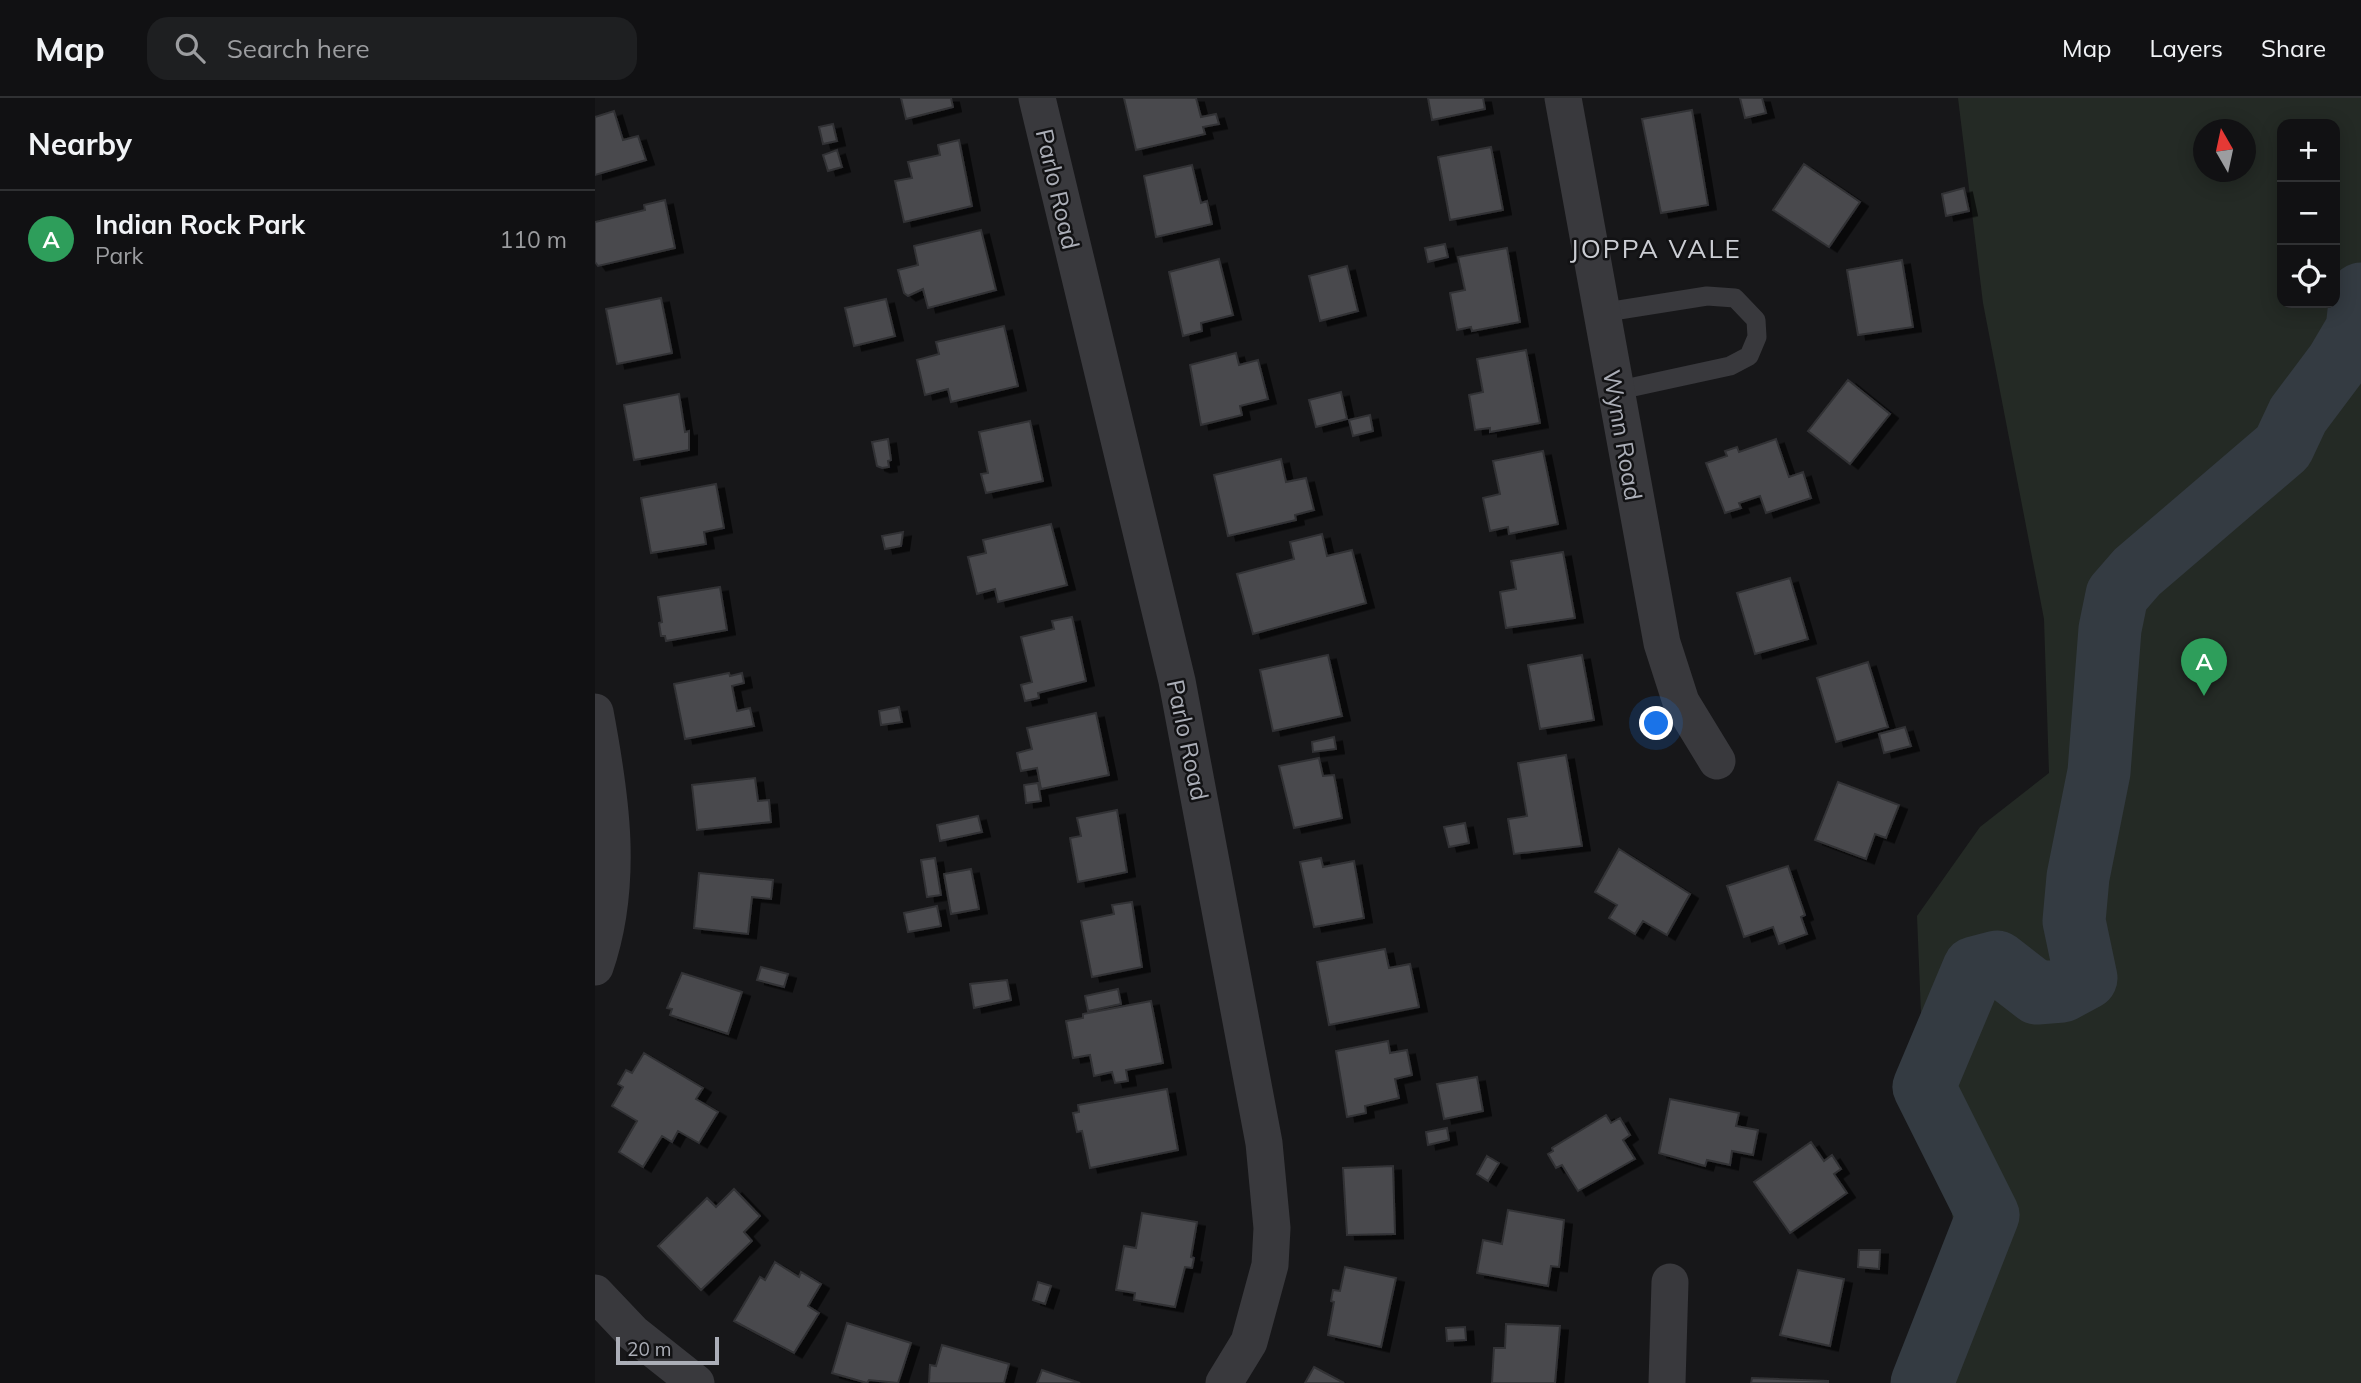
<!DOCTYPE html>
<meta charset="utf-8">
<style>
body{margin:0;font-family:Mulish,sans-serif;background:#1e1f21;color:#f1f3f6}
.controls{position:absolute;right:21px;top:21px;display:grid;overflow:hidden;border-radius:14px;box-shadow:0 4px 18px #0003}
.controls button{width:63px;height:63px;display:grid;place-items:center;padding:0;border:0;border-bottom:2px solid #303133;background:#111113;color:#f1f3f6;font:35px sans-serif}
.compass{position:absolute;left:1598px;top:21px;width:63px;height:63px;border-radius:50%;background:#111113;box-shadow:0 4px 18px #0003;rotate:351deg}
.scale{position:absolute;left:21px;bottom:18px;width:103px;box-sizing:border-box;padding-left:7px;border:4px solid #abaeb7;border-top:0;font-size:19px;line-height:24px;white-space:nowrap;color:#abaeb7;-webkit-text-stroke:5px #121214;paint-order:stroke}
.you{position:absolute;left:1062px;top:626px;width:24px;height:24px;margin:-18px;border:5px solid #fff;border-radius:50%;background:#1a73e8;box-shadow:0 0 0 10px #1a73e833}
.badge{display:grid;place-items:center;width:46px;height:46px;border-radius:50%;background:#dcae4c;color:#fff;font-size:23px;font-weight:700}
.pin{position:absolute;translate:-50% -58px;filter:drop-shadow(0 2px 4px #0008)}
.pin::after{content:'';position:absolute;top:37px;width:24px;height:21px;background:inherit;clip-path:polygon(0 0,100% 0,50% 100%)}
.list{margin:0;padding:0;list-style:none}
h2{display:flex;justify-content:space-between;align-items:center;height:91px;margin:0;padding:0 28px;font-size:30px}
h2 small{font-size:23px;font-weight:400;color:#9c9da0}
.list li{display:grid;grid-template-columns:46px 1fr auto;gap:21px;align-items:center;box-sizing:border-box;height:98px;padding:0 28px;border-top:2px solid #303133}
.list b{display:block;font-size:26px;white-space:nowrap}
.list p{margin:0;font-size:23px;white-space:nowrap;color:#9c9da0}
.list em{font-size:23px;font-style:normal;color:#9c9da0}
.icon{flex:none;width:38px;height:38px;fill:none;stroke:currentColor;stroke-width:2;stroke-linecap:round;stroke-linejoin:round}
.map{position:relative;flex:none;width:1766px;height:1285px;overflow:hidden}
header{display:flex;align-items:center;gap:42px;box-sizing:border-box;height:98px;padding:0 35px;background:#111113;border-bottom:2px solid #303133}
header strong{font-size:33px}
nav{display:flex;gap:38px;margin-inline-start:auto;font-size:24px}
.search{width:490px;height:63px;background:#1e1f21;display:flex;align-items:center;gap:18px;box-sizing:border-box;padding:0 24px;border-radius:21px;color:#9c9da0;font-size:26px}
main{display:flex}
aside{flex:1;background:#111113}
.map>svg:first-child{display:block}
</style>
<header>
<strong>Map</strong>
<div class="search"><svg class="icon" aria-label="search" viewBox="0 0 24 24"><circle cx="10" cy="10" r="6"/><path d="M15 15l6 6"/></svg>Search here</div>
<nav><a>Map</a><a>Layers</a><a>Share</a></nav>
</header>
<main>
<aside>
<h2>Nearby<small></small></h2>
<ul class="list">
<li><span class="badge" style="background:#2e9e5b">A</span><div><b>Indian Rock Park</b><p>Park</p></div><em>110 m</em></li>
</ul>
</aside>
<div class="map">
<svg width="1766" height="1285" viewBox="0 0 1766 1285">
<defs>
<filter id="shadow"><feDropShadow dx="8" dy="4.5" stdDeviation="0" flood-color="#0009"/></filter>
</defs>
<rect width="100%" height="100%" fill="#171719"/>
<path fill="#242a25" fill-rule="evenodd" d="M1363,0h403v1285h-428l26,-128 -37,-217 -5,-122 63,-89 69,-54 -5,-154 -61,-316zM1687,26h53v179h-53zM1608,32h42v42h-42z"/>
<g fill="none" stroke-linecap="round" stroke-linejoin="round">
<path stroke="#343b42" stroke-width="63" d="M1327,1285l66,-168 -64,-128 50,-119 23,-6 40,31 25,-2 24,-13 -12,-57 4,-44 21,-105 11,-143 7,-34 20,-23 146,-125 15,-32 39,-52 20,-34 4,-35"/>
</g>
<path fill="#494a4e" stroke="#313134" stroke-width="2" filter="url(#shadow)" d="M306,0h50l2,9 -47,12z
M529,0h72l5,19 15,-3 3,10 -16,3 2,7 -69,16z
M833,0h55l2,11 -53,11z
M1145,0h22l4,15 -21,5z
M1097,12l16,95 -47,8 -19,-94z
M19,13l9,29 15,-4 8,24 -51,15v-58z
M238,26l4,17 -14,3 -4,-17z
M364,42l13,66 -68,16 -9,-41 17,-3 -4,-16 32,-7 -2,-10z
M896,49l12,63 -53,10 -12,-63z
M242,52l5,17 -14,4 -5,-16z
M1209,66l56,38 -31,45 -56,-37z
M597,67l9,38 6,-2 5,23 -56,13 -12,-61z
M1369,90l5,23 -23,5 -4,-22z
M70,102l10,48 -77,18 -3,-4v-40l50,-12 -1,-5z
M386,132l15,60 -68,18 -5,-19 -15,7 -4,-3 -6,-23 20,-5 -4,-19z
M850,146l3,13 -20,5 -3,-14z
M912,150l13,74 -48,9 -1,-4 -14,3 -7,-37 15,-3 -7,-33z
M624,161l14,56 -32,8 1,8 -19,5 -14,-64z
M1307,162l11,67 -55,8 -11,-65z
M752,168l11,45 -38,10 -11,-45z
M66,200l11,55 -55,11 -11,-55z
M291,201l9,37 -41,10 -9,-38z
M409,228l14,60 -67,16 -3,-13 -23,6 -8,-35 22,-6 -3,-12z
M931,252l14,73 -50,9v-4l-15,2 -6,-35 14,-3 -6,-33z
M641,255l3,12 19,-5 10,39 -28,7 2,9 -41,10 -11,-60z
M1253,282l42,34 -40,50 -42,-33z
M746,294l6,27 -31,8 -7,-27z
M84,296l6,38 4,-1v19l-55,10 -10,-55z
M775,317l3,16 -20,5 -4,-16z
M435,323l13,60 -57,12 -5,-19 7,-1 -9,-41z
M293,341l3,21 -3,1 1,6 -7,1 -5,-2 -5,-24z
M1181,341l13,38 14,-5 8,26 -45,15 -6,-17 -21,7 2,5 -16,5 -19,-50 21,-7 -2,-5 12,-4 2,5z
M948,353l15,73 -49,10 -1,-7 -18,4 -7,-33 17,-4 -7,-33z
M686,361l5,23 20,-4 8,32 -19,5 1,5 -68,16 -14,-61z
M121,386l8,44 -20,4 2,12 -55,9 -10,-55z
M456,426l16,61 -69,17 -3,-13 -18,5 -9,-37 18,-4 -3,-13z
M308,434l-2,14 -16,3 -3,-13z
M727,436l5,22 25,-6 14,53 -113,31 -16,-60 57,-15 -4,-17z
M968,454l12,66 -69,10 -6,-36 16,-3 -5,-28z
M1195,480l18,61 -53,15 -18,-61z
M125,489l7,43 -61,11 -1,-5h-4l-2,-13 3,-1 -4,-25z
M477,519l14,64 -48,12 1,5 -14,3 -4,-16 11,-3 -11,-45 33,-8 -2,-8z
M733,557l14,61 -69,15 -13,-61z
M987,557l12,65 -54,9 -12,-64z
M1273,564l20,65 -52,15 -19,-64z
M134,575l1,3 12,-3 2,10 -12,3 5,25 13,-3 4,18 -69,13 -11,-55z
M304,609l3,15 -21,3 -2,-14z
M501,615l13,62 -68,14 -4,-21 -16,3 -4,-18 15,-4 -5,-21z
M1310,629l6,19 -27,7 -5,-19z
M739,639l2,12 -23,3 -1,-10z
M971,657l16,91 -68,8 -6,-35 19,-3 -9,-53z
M724,660l4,18 11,-1 8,43 -48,10 -15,-62z
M160,680l3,23 11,-1 2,22 -74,8 -5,-45z
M1243,684l61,23 -13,33 -11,-4 -9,25 -51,-19z
M443,685l3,18 -15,2 -2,-18z
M522,712l10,62 -49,10 -8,-44 11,-2 -4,-18z
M383,718l4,16 -42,9 -3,-16z
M870,725l4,20 -20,4 -5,-20z
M1024,751l71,45 -23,41 -24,-14 -8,13 -26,-16 8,-13 -22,-13z
M340,760l6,37 -14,2 -6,-37z
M726,760l2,9 31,-6 10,57 -50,9 -14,-65z
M1193,768l17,49 -4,2 6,17 -28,10 -6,-17 -29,10 -17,-51z
M376,771l8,40 -28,5 -7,-40z
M104,775l74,7 -2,19 -19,-2 -4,37 -54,-6z
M537,804l10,65 -50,10 -11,-56 33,-7 -2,-9z
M342,808l4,20 -33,6 -4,-19z
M790,851l4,19 21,-4 9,43 -90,18 -12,-63z
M166,869l27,7 -4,13 -27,-7z
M87,875l60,19 -14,42 -58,-19 2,-6 -5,-1z
M412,882l4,20 -37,8 -4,-24z
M523,891l3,15 -33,7 -3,-15z
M556,903l12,62 -37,7 2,11 -13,2 -3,-11 -18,4 -4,-21 -17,3 -7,-37 17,-3v-4z
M793,943l2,12 17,-3 5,25 -17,4 4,19 -34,8 1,7 -19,4 -11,-66z
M49,955l59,35 -7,11 22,13 -19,31 -21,-12 -6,11 -10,-6 -19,31 -24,-15 18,-31 -25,-15 11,-19 -5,-3 8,-14 6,3z
M882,979l6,34 -39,8 -7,-35z
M572,991l11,61 -88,18 -8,-37 -5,1 -4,-19 6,-1 -1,-7z
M1075,1001l69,14 -3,13 22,4 -5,25 -21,-4 -2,14 -23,-5 -2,6 -46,-13z
M1011,1017l5,8 9,-5 10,17 -7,5 12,19 -57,32 -16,-26 -6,3 -8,-14 5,-3 -1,-3z
M852,1030l2,12 -21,5 -2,-13z
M1216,1044l13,19 8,-6 9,14 -7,5 13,19 -57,40 -36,-51z
M892,1058l12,7 -11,18 -11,-7z
M798,1068l2,68 -48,1 -4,-67z
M139,1091l26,27 -16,16 8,9 -51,49 -43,-44 49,-48 9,9z
M913,1112l56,10 -5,47 -8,-1 -3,20 -71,-13 6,-33 19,4z
M547,1115l55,9 -6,35 3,1 -2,10 -7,-1 -10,40 -41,-7 1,-7 -19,-3 8,-44 12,2z
M1264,1152h21l-1,19 -21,-2z
M180,1164l24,15 2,-5 20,12 -13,22 11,7 -25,40 -60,-32 26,-44 5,3z
M750,1169l51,11 -15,69 -53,-12 6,-33 -3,-1 2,-11 7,1z
M1203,1172l46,9 -14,67 -50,-11z
M443,1184l13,4 -6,18 -12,-4z
M252,1225l64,20 -13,40 -29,-3 -2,3 -35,-10z
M911,1226l54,2 -5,57h-63l2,-35h11z
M870,1229l1,13 -19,1 -1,-13z
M347,1247l67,19 -5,19h-75l1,-18 6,1z
M719,1269l30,16h-39z
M447,1272l38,13h-43z
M1157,1280l76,3v2h-77z"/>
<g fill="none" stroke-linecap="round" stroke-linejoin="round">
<path stroke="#39393d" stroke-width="19" d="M1005,215l107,-17 28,2 21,22 1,17 -8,19 -19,10 -115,25"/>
<path stroke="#39393d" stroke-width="37" d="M442,0l140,583 87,462 8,85 -2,37 -21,77 -25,41
M968,0l99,545 19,59 36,59
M0,614c16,85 29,171 0,255
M0,1195l38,40 63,50
M1072,1285l3,-101"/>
</g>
<g text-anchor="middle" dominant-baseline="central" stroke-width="5" stroke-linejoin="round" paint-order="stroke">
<g font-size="24" fill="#abaeb7" stroke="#121214">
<text transform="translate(463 91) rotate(77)">Parlo Road</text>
<text transform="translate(1028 337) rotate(80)">Wynn Road</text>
<text transform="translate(593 642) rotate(78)">Parlo Road</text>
</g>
<g font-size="26" letter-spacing="2" fill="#cbcdd3" stroke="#121214">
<text x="1061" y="150">JOPPA VALE</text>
</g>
</g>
</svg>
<div class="controls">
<button>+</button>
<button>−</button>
<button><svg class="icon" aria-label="locate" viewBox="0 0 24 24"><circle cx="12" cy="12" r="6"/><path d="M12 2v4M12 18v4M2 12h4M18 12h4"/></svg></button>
</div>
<svg class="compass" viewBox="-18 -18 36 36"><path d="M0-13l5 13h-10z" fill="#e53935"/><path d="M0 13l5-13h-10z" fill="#9c9da0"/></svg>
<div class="scale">20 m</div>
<div class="you"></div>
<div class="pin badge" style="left:1609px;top:598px;background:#2e9e5b">A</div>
</div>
</main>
